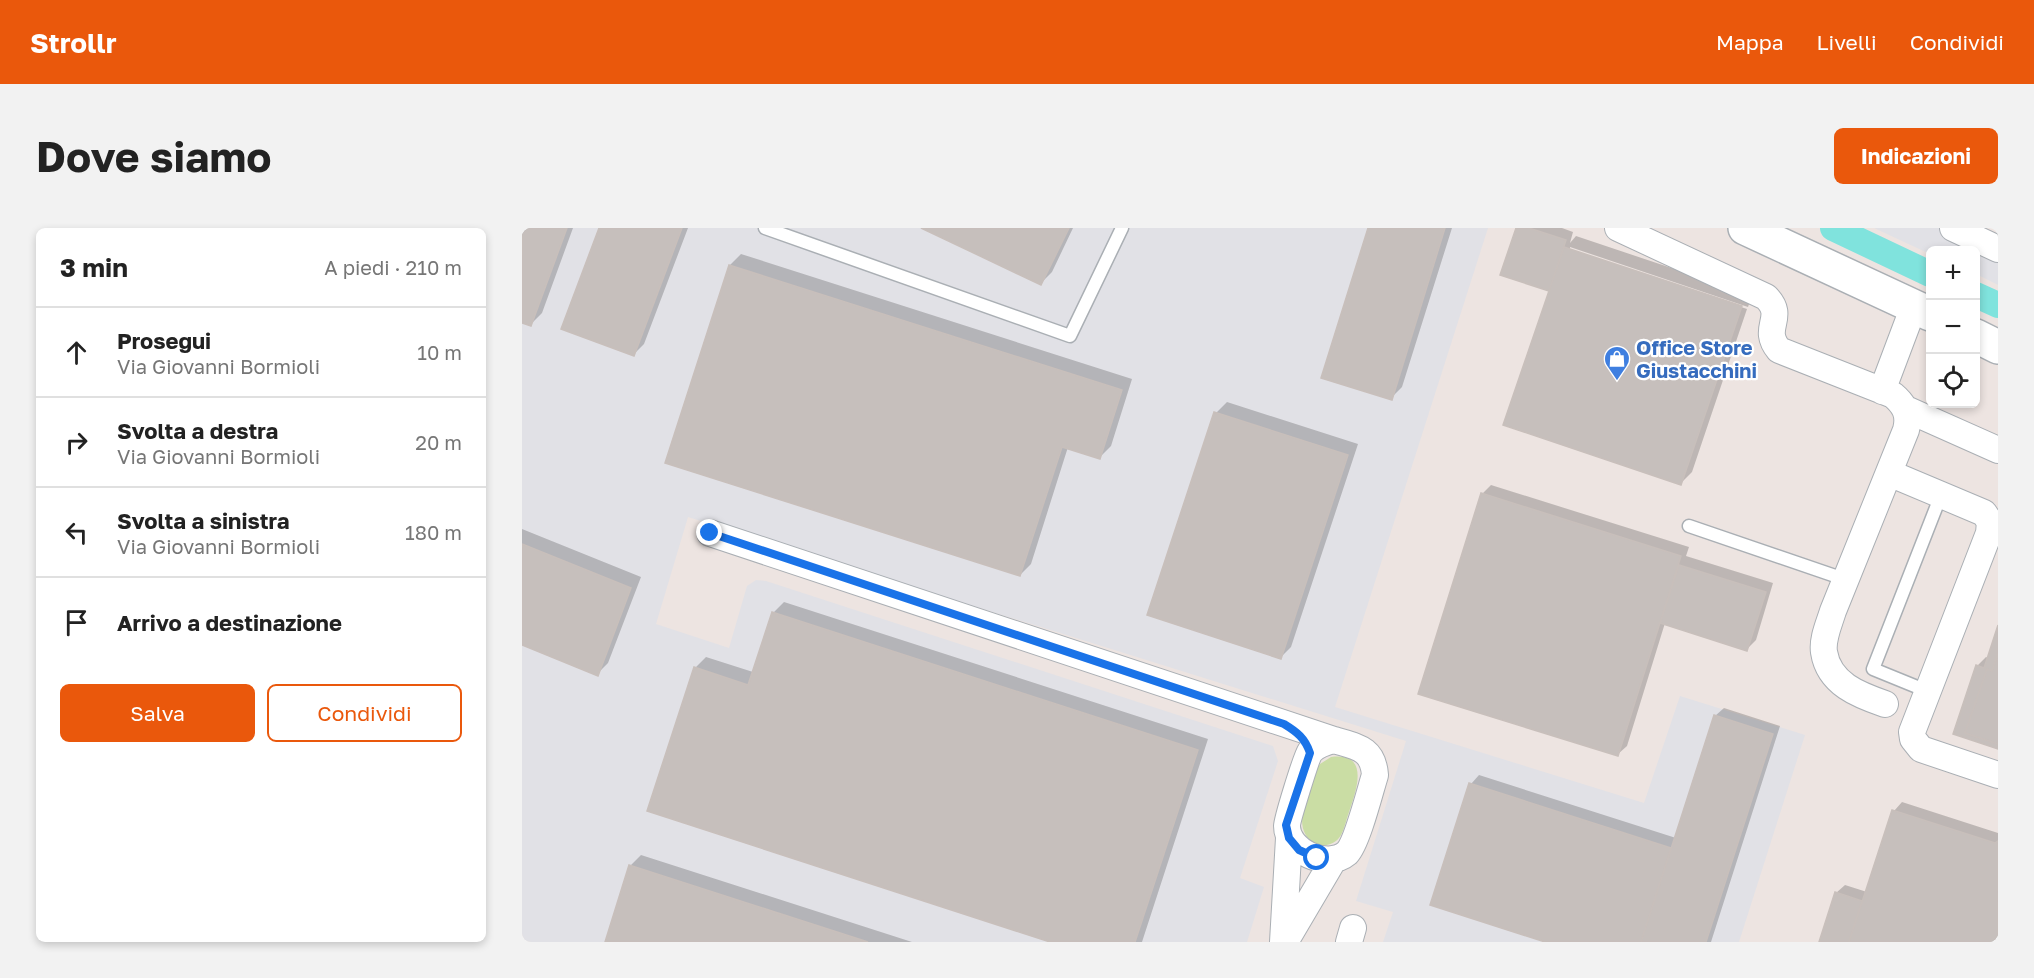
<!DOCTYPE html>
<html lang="it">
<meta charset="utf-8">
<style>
body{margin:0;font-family:"Golos Text",sans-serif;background:#f2f2f2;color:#222}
.controls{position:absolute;right:18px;top:18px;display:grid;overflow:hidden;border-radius:9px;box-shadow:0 3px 9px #0003}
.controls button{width:54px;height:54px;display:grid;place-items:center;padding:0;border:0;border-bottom:2px solid #e0e0e0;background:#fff;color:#222;font:30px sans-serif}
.stop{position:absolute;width:18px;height:18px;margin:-14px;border:4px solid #1a73e8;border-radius:50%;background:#fff}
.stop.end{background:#1a73e8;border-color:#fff;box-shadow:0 2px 6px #0008}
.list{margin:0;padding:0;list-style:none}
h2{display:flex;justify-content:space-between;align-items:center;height:78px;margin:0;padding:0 24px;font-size:26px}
h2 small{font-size:20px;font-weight:400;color:#767676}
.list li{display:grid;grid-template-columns:39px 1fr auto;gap:18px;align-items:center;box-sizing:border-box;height:90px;padding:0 24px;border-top:2px solid #e0e0e0}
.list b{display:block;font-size:22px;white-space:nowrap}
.list p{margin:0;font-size:20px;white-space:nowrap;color:#767676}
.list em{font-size:20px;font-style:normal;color:#767676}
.actions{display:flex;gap:12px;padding:18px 24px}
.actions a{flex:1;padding:14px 0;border:2px solid #ea580c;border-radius:9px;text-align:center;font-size:21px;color:#ea580c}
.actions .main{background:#ea580c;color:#fff}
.icon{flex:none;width:33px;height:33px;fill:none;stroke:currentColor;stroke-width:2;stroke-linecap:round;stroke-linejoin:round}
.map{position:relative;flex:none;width:1476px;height:714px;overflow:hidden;border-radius:9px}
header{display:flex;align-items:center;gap:36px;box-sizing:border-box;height:84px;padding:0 30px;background:#ea580c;color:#fff}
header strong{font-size:28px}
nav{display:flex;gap:33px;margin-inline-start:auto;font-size:21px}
.intro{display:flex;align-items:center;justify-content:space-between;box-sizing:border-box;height:144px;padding:0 36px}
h1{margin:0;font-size:42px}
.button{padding:15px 27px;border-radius:9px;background:#ea580c;color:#fff;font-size:21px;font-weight:700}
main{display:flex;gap:36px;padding:0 36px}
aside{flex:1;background:#fff;border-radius:9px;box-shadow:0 3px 9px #0003}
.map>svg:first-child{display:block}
</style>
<header>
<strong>Strollr</strong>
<nav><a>Mappa</a><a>Livelli</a><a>Condividi</a></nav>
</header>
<div class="intro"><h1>Dove siamo</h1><a class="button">Indicazioni</a></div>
<main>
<aside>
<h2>3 min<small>A piedi · 210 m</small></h2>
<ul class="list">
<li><svg class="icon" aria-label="ahead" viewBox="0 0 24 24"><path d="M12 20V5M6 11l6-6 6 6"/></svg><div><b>Prosegui</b><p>Via Giovanni Bormioli</p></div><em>10 m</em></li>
<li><svg class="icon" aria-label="right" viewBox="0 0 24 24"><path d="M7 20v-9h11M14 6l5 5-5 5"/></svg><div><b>Svolta a destra</b><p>Via Giovanni Bormioli</p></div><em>20 m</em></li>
<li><svg class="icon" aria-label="left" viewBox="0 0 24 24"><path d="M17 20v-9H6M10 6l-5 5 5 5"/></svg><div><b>Svolta a sinistra</b><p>Via Giovanni Bormioli</p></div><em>180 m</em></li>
<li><svg class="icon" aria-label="arrive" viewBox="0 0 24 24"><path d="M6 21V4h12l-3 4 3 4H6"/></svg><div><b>Arrivo a destinazione</b></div></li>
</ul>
<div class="actions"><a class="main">Salva</a><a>Condividi</a></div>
</aside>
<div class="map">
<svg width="1476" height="714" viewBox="0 0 1476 714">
<rect width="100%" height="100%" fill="#ede4e1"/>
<path fill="#e1e1e6" d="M0,0h966l-153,479 309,96 36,-107 125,39 -66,207h-356l10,-30 -37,-11 50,-160 -718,-224 -32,107 73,24 18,-62 9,-6 10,1 507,165 5,15 -38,117 24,9 -17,55h-725z
M1352,0h105l19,9v48l-22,-11v-24h-46v4z"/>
<path fill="#cadda4" d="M809,529c40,-5 25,34 18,55 -3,8 -5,20 -10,26 -6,7 -14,8 -22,7 -29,-15 -8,-50 -1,-74l4,-7z"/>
<path fill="#0003" d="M0,0h51l-31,85 -11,11 -9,-3z
M79,0h87l-44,116 -11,11z
M403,0h148l-21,44 -11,11z
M847,0h83l-50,159 -11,11z
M995,0h45l11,4 -3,11 6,-7 176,59 -4,12 -178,-60v3l177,59 -55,163 -11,11 -129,-197z
M219,26l391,125 -21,67 -11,11 -32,-10 -37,117 -11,11 -353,-113 63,-197z
M705,174l131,42 -67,203 -11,11 -64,-245z
M969,257l198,62 -3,9 87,27 -17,57 -9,9 -82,-26 -38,123 -9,8 -136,-260z
M0,301l119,48 -33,86 -11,11 -75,-31z
M262,374l424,137 -66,203h-87l-360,-274 11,-11 47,15 20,-59z
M1476,401v119l-21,-82 9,-9 2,1z
M1202,480l56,18 -69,216h-162l-78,-158 8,-9 197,63 39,-122z
M1380,574l96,31v109h-178l16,-49 9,-8 22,7 27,-81z
M119,627l271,87h-306l24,-76z"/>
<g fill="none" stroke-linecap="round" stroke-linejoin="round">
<path stroke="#80e3dd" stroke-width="26" d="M1311,0l97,46
M1454,67l22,10"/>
</g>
<path fill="#c6bfbc" stroke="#c8bfbb" stroke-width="1.5" d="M0,0h45l-36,98 -9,-3z
M77,0h83l-48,128 -73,-27z
M399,0h148l-28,57z
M846,0h77l-53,172 -71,-22z
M994,0h13l37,12 -17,51 -49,-16z
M1042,19l178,59 -61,179 -178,-60z
M207,37l393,125 -22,69 -38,-12 -42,129 -355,-113z
M692,184l134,43 -67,204 -134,-44z
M959,265l200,63 -63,200 -200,-62z
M0,316l109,44 -33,88 -76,-31z
M1157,337l87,27 -19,59 -87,-28z
M250,384l426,138 -63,192h-85l-403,-131 47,-144 54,18z
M1476,397v28l-6,18 -5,-2 -22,64 33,11v5l-45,-15 23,-69 8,3z
M1476,425v91l-33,-11 22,-64 5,2z
M1192,487l59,19 -67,208h-65z
M947,555l202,65 -30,94h-96l-115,-37z
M1370,582l103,33 3,-2v101h-149z
M107,637l239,77h-263z
M1313,664l27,9 -13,41h-30z"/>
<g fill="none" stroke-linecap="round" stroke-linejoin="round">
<defs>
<path id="service" d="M243,0l305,108 52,-108
M1167,298l158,54
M1405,463l-54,-22 68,-174"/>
<path id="minor" d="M1096,0l148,69c21,21 -6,30 13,53l114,45c12,10 17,20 13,35l-73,181c-4,13 -11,28 -9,41 5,32 35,43 61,52
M1431,0l45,21
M1360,163l32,-85
M1384,181l92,41
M1367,245l95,40 6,9 -1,11 -77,199 1,7 8,10 77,26
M188,305l624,207
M812,512c23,7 39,8 41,35 -5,16 -18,68 -28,78 -20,17 -60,-2 -60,-27 0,-6 19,-68 23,-74 6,-7 16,-10 24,-12z
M761,714l6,-104
M763,714l49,-83
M827,714l4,-14"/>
<path id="secondary" d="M1223,0l185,86
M1454,108l22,11"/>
</defs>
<use href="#service" stroke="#aaafb4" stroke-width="15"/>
<use href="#minor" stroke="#aaafb4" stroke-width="28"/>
<use href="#secondary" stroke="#aaafb4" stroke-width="36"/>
<use href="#service" stroke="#fff" stroke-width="12"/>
<use href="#minor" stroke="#fff" stroke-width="26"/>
<use href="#secondary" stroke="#fff" stroke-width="33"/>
</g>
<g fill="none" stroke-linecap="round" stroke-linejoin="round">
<path stroke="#1a73e8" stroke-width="8" d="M188,305l574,191c13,8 21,14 26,29l-24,72 3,13 10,12 18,8"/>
</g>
<defs>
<symbol id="shop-pin" viewBox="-11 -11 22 30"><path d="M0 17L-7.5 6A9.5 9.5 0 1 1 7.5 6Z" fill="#3f7fe0" stroke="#fff"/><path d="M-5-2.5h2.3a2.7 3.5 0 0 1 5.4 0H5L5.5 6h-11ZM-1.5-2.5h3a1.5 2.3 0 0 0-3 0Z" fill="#fff"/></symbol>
</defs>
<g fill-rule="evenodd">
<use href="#shop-pin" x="1080" y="116" width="30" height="40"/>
</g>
<g text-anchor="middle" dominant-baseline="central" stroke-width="4.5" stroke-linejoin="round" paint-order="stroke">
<g font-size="20" font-weight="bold" fill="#366cbe" stroke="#fff" text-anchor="start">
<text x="1114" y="119">Office Store<tspan x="1114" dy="23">Giustacchini</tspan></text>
</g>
</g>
</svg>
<div class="controls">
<button>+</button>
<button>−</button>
<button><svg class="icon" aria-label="locate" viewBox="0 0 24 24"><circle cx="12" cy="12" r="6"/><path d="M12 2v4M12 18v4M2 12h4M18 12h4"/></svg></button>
</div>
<div class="stop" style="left:795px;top:630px"></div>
<div class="stop end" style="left:188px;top:305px"></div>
</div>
</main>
